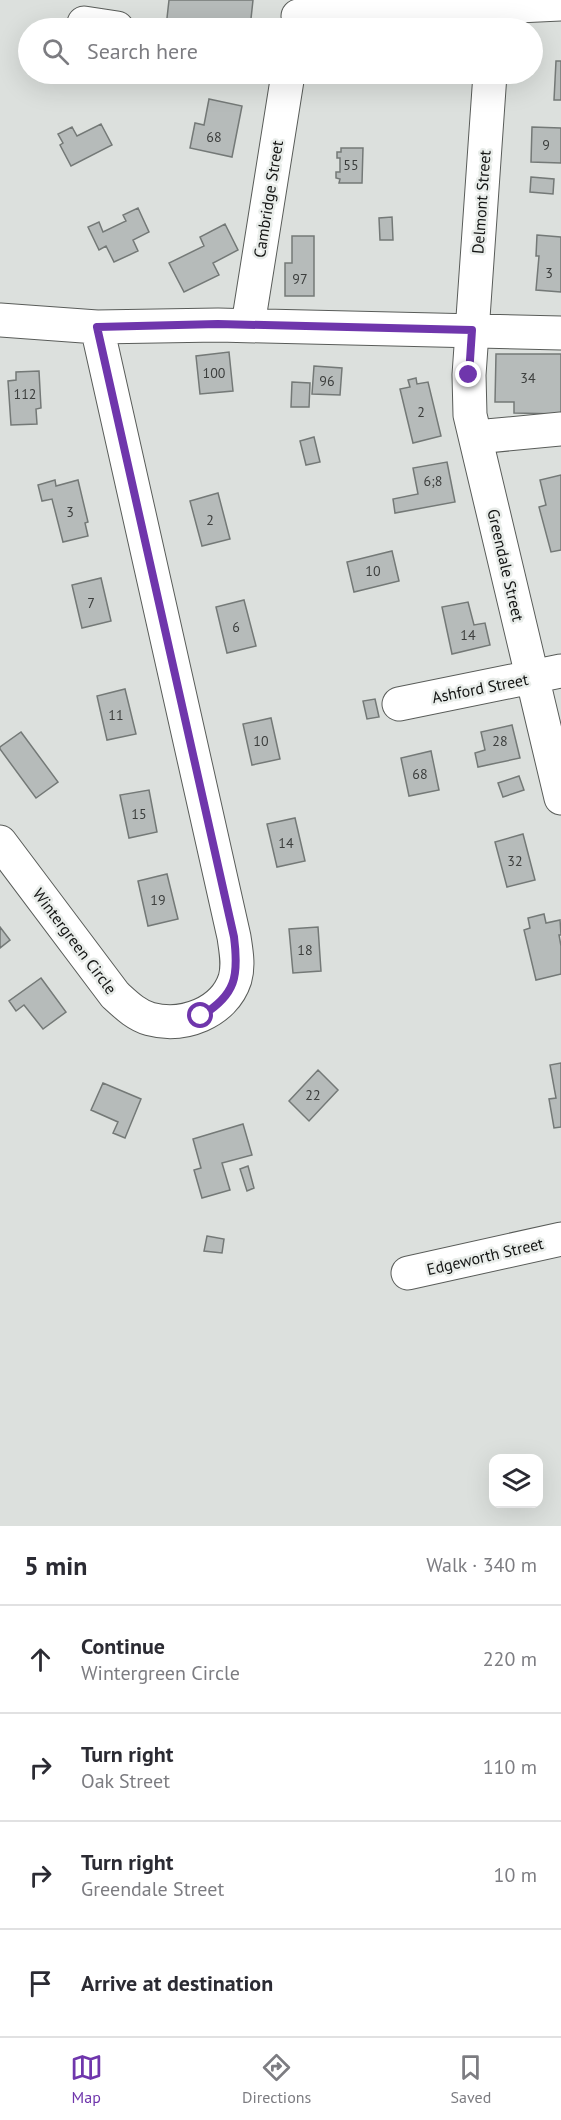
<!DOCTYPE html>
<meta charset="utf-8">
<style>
body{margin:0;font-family:"PT Sans",sans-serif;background:#f7f7f7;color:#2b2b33}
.controls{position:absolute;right:18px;bottom:18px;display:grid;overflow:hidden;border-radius:12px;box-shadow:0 6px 24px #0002}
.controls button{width:54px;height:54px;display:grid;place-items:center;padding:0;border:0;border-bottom:2px solid #e1e1e2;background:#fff;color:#2b2b33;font:30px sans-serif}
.stop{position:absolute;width:18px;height:18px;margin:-14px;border:4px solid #6f36ac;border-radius:50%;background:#fff}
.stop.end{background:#6f36ac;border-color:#fff;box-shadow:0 2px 6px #0008}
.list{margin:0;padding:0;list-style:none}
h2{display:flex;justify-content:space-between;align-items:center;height:78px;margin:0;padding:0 24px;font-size:26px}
h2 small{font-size:20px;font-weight:400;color:#7c7c81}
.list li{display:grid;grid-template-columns:39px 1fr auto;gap:18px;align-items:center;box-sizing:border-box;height:108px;padding:0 24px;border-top:2px solid #e1e1e2}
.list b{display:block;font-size:22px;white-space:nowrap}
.list p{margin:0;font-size:20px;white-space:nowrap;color:#7c7c81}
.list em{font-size:20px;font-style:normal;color:#7c7c81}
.icon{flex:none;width:33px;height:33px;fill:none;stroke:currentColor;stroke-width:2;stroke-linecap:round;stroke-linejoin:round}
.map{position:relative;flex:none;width:561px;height:1526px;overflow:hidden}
.search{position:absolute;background:#fff;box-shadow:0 6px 24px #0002;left:18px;right:18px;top:18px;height:66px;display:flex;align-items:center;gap:15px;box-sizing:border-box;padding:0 21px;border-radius:33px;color:#7c7c81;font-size:22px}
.sheet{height:510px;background:#fff}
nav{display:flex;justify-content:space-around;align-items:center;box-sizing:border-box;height:84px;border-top:2px solid #e1e1e2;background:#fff;font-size:16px;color:#7c7c81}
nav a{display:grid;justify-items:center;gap:3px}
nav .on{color:#6f36ac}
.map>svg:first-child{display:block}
</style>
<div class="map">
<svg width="561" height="1526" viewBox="0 0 561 1526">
<rect width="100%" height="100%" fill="#dce0dd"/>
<path fill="#b6bbba" stroke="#747977" stroke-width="1.5" d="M169,0h84l-3,28h-66l-18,-1z
M556,61h5v39h-7z
M209,99l33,7 -10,51 -42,-9 5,-25 9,2z
M101,124l11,21 -41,21 -11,-21 3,-2 -5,-9 14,-7 5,9z
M532,127l29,1v35l-30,-1z
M341,148h22l-1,35h-23l1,-4 -4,-1v-6h4v-14h-3v-6h4z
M531,177l23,2 -1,15 -23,-2z
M138,208l11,24 -16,8 5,11 -24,11 -8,-16 -7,4 -11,-23 11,-5 4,10 23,-11 -3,-6z
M392,217l1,23h-13l-1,-22z
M225,224l13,26 -25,13 6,12 -35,17 -15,-29 35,-17 -4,-9z
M537,235l24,2v55l-25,-2 3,-34h-3z
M292,236h22v60h-29v-33h7z
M229,352l4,39 -33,3 -4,-38z
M496,354h65v60l-47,-1v-11h-19z
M314,366l28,2 -2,27 -28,-1z
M39,371l2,37 -5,1 1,15 -26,1 -3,-44 8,-1v-8z
M416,378l1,6 11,-2 13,54 -28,7 -13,-54 10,-2 -2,-7z
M292,382l18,1 -1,24h-18z
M314,437l6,25 -14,3 -6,-24z
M447,462l8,40 -60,11 -2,-14 25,-5 -5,-26z
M561,475v75l-10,2 -12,-45 7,-2 -6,-25z
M55,480l1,6 22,-6 10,42 -3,1 3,13 -25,6 -11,-43 -10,2 -4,-16z
M218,493l12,46 -28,7 -12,-45z
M392,551l7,30 -45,11 -7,-30z
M101,578l10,43 -29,7 -10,-43z
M244,600l12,46 -29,7 -11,-46z
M468,602l6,23 11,-2 5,22 -38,9 -10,-47z
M125,689l11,45 -29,6 -10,-44z
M375,699l4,18 -12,2 -4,-18z
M271,718l9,41 -28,6 -9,-41z
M512,725l8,33 -42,9 -3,-14 10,-3 -4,-18z
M21,732l37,50 -22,16 -36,-49v-2z
M431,751l8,39 -30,6 -8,-38z
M519,776l5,14 -21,7 -5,-14z
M149,790l8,42 -28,6 -9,-43z
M295,818l10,43 -28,6 -10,-43z
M523,834l12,46 -28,7 -12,-45z
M167,874l11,45 -30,7 -10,-45z
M544,914l2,9 14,-3 1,15h-2l2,11v28l-25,6 -12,-50 6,-2 -2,-10z
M0,927l10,13 -10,8z
M318,927l3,44 -28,2 -4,-44z
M41,978l25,34 -23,17 -19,-24 -8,6 -7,-10z
M561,1063v64l-7,1 -5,-29 7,-1 -6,-33z
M318,1070l20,20 -29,31 -20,-20z
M103,1083l38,16 -16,39 -12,-5 5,-11 -27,-12z
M243,1124l9,31 -30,8 8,27 -28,8 -8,-28 7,-2 -8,-29z
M248,1166l6,22 -7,3 -7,-22z
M207,1236l17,3 -2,14 -18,-2z"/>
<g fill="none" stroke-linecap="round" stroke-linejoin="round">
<defs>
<path id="minor" d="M298,16l263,-12
M84,23l33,5
M490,74l-21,301 1,40 91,383
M0,320l97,7 121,-2 343,8
M248,325l40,-251
M476,437l85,-8
M399,704l162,-33
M0,842l115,153c11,10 21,20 35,24 33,9 74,-6 85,-40 4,-14 1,-28 -1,-42l-137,-610
M408,1273l153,-34"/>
</defs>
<use href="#minor" stroke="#595c59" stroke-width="35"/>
<use href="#minor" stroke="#fff" stroke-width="33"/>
</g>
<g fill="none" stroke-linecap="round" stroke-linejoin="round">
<path stroke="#6f36ac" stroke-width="8" d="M201,1016c35,-21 38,-40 33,-79l-137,-610 121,-3 254,6 -3,45"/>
</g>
<g text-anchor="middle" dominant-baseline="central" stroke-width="5" stroke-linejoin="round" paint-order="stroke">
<g font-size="14" fill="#3c3e3d">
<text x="214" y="137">68</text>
<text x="546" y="145">9</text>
<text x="351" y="165">55</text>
<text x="549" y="273">3</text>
<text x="300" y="279">97</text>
<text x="214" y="373">100</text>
<text x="528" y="378">34</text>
<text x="327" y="381">96</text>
<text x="25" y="394">112</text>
<text x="421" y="412">2</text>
<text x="433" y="481">6;8</text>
<text x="70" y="512">3</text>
<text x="210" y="520">2</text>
<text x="373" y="571">10</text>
<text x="91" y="603">7</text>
<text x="236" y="627">6</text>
<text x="468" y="635">14</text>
<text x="116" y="715">11</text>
<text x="261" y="741">10</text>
<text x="500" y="741">28</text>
<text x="420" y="774">68</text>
<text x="139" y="814">15</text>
<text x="286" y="843">14</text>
<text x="515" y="861">32</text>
<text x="158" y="900">19</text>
<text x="305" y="950">18</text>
<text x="313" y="1095">22</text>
</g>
<g font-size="16" fill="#131413" stroke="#e9edea">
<text transform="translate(268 199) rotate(-81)">Cambridge Street</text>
<text transform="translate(481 202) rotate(-86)">Delmont Street</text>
<text transform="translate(506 565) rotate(77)">Greendale Street</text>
<text transform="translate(480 688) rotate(-11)">Ashford Street</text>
<text transform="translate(75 941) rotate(53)">Wintergreen Circle</text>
<text transform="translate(485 1256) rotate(-13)">Edgeworth Street</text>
</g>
</g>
</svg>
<div class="controls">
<button><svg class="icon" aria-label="layers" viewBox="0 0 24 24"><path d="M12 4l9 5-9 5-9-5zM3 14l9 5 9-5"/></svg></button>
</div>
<div class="stop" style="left:201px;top:1016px"></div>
<div class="stop end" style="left:469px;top:375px"></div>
<div class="search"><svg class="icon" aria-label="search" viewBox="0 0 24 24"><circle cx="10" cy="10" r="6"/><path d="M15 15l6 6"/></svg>Search here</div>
</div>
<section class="sheet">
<h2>5 min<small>Walk · 340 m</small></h2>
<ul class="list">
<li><svg class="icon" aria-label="ahead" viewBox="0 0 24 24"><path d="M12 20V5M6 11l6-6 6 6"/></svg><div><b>Continue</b><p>Wintergreen Circle</p></div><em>220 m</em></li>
<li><svg class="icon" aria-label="right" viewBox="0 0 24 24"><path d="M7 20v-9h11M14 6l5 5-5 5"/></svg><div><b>Turn right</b><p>Oak Street</p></div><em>110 m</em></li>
<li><svg class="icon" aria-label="right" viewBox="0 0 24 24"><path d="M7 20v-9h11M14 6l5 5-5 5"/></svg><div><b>Turn right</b><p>Greendale Street</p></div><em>10 m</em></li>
<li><svg class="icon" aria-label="arrive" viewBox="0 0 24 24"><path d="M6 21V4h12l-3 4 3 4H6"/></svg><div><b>Arrive at destination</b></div></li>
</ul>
</section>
<nav>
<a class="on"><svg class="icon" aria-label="map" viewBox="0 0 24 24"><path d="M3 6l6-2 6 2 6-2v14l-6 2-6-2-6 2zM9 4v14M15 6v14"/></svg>Map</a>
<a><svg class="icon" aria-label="directions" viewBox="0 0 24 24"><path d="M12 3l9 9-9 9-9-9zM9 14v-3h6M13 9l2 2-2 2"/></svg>Directions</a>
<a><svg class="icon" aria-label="saved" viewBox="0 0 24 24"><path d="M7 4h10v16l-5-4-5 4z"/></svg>Saved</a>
</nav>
